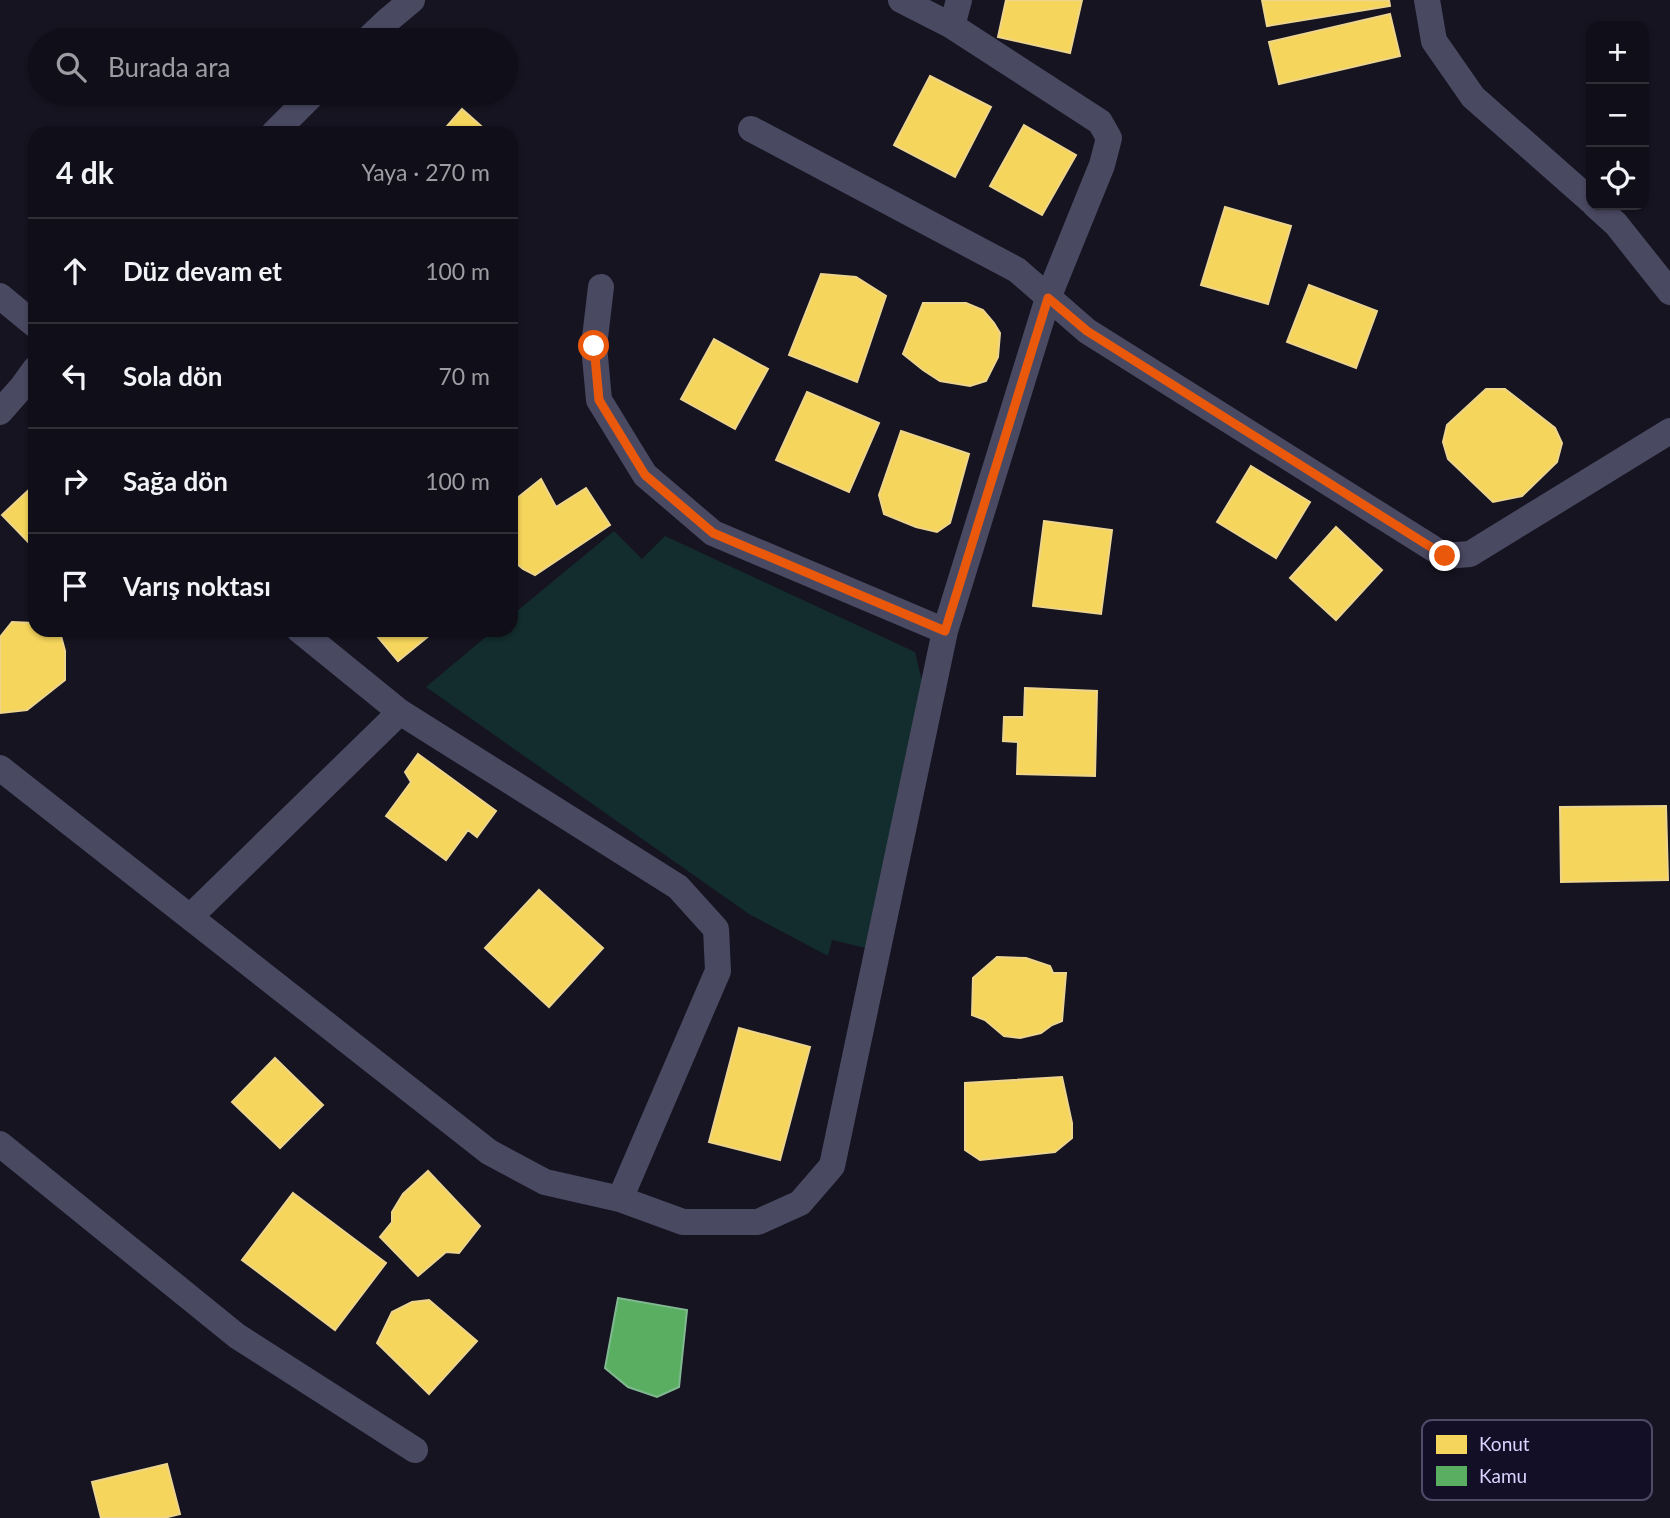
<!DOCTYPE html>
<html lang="tr">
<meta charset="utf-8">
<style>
body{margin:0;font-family:Lato,sans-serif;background:#191822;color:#f1f3f6}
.controls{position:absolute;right:21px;top:21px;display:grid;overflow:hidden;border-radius:14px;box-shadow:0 2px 5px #0004}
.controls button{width:63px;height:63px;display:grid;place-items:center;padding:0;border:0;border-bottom:2px solid #302f38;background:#100f19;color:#f1f3f6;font:35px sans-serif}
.stop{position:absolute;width:21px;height:21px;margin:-16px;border:5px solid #ea580c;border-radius:50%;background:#fff}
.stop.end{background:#ea580c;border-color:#fff;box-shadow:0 2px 7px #0008}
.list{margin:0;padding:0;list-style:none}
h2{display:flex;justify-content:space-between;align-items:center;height:91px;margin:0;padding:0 28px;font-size:30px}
h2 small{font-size:23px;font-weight:400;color:#9c9ca2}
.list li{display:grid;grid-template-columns:46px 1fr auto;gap:21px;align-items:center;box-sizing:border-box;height:105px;padding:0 28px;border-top:2px solid #302f38}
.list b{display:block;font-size:26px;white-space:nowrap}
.list em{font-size:23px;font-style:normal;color:#9c9ca2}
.icon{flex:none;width:38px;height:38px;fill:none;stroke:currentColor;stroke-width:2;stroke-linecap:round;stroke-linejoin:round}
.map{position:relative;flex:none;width:1670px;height:1518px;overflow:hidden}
.search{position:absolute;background:#100f19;box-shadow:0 2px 5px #0004;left:28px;top:28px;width:490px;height:77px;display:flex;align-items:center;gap:18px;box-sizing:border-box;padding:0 24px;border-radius:38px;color:#9c9ca2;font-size:26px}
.panel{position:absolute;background:#100f19;box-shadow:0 2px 5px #0004;left:28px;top:126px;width:490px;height:511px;border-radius:21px}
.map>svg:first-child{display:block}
</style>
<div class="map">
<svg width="1670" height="1518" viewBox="0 0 1670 1518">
<rect width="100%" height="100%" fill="#161421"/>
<path fill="#132c2d" d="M614,531l28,28 23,-23 250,116 7,29 -56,267 -34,-8 -4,16 -79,-42 -323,-227 68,-57h17v-14z"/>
<path fill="#f6d55c" stroke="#edd58d" stroke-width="2" d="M1006,0h76l-12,53 -72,-16z
M1262,0h127l1,6 -123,20z
M1390,14l10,42 -121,28 -10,-42z
M930,76l61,31 -36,70 -61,-32z
M462,109l27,24h-48z
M1024,125l52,30 -34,60 -52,-29z
M1225,207l66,19 -23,78 -67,-19z
M821,274l35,3 30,19 -29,86 -68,-27z
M1309,285l68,26 -21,57 -69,-26z
M923,303h43l17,7 11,13 6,10 -2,24 -12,24 -16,5 -30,-5 -17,-11 -20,-16z
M714,339l54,30 -33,60 -54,-30z
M1486,389h19l50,39 7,15 -5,19 -35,34 -29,6 -45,-43 -5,-17 4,-17z
M807,392l72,31 -30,69 -73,-32z
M901,431l68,23 -19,69 -13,9 -21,-5 -32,-13 -5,-19z
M1251,466l59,36 -34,56 -59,-36z
M541,479l15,28 30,-19 24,37 -75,50 -12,-6 -12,-10v-56z
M35,484v65l-33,-34z
M1044,521l68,9 -11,84 -68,-8z
M1336,527l46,43 -46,50 -46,-42z
M12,622l22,1 1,7h14l12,6 4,15v29l-38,30 -27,3v-76z
M372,630h64l-38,31z
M1025,688l72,3 -2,85 -78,-2 1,-32 -15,-1 1,-24h20z
M418,754l78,57 -19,26 -9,-7 -22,30 -60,-44 25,-34 -6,-10z
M1666,806l2,74 -107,2 -1,-75z
M539,890l64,58 -54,59 -64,-59z
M997,957l29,1 24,8 3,7h13l-4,48 -10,4 -11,8 -21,5 -16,-2 -19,-16 -13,-5 1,-37z
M739,1028l71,19 -30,113 -71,-18z
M275,1058l48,47 -43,43 -48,-46z
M1062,1077l10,46v15l-17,14 -75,8 -15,-10v-67z
M428,1171l52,55 -21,27 -13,-1 -28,24 -38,-39 12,-15v-10l11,-18z
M293,1193l93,70 -51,67 -93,-70z
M429,1300l48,41 -48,53 -52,-51 15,-31 20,-10z
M167,1464l13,50 -16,4h-63l-9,-36z"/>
<path fill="#5aae61" stroke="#80b990" stroke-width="2" d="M618,1298l69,12 -8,77 -22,10 -29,-10 -23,-19z"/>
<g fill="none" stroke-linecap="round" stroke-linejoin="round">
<path stroke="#4a4962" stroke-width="26" d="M1427,0l7,41 39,56 118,104
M952,26l7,-26
M367,40l20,-19 25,-21
M751,129l266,141 70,61 358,225 25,-2 200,-123
M274,133l40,-40
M1595,205l21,19 54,68
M601,287l-7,59 5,54 46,75 68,58 232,98
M0,296l35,29
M0,412l22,-25 13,-18
M299,630l101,82 278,175 38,42 2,42 -98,228
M0,768l489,384 56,30 75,17 63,23h75l42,-19 32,-37 113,-535 103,-333 54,-133 7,-27 -9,-16 -148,-96 -51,-26
M190,917l210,-205
M0,1144l237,192 178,114"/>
</g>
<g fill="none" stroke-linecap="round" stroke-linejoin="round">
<path stroke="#ea580c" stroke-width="9" d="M594,346l5,54 46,75 68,58 232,98 103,-333 39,33 358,225"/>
</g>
<rect x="1422" y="1420" width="230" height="80" rx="10" fill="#130f26" stroke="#4e4a67" stroke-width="2"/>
<rect x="1436" y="1435" width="31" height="19" fill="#f6d55c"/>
<rect x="1436" y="1466" width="31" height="20" fill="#5aae61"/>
<g font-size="19" fill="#d9d4ff">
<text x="1479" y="1451">Konut</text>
<text x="1479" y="1483">Kamu</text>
</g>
</svg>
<div class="controls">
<button>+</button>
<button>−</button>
<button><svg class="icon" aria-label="locate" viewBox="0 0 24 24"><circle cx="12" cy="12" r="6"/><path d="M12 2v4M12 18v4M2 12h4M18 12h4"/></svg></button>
</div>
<div class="stop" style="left:594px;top:346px"></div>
<div class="stop end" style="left:1445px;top:556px"></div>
<div class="search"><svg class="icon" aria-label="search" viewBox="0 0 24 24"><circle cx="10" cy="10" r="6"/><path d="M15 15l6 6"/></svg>Burada ara</div>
<section class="panel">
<h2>4 dk<small>Yaya · 270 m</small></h2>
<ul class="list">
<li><svg class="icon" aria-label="ahead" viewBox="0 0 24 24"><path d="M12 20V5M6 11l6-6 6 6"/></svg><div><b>Düz devam et</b></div><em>100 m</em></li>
<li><svg class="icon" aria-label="left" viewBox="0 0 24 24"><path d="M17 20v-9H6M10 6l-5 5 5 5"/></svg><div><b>Sola dön</b></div><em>70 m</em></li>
<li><svg class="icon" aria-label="right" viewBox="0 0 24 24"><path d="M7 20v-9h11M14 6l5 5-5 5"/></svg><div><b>Sağa dön</b></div><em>100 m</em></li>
<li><svg class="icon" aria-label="arrive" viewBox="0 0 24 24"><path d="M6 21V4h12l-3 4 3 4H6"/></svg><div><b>Varış noktası</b></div></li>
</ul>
</section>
</div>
